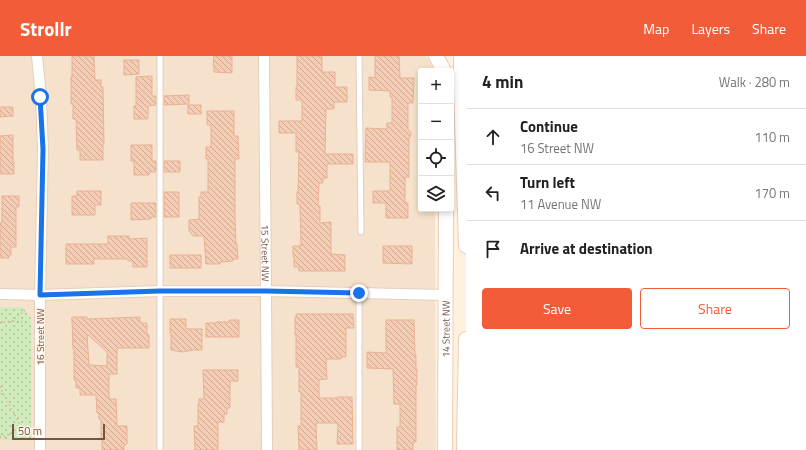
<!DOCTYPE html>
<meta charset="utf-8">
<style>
body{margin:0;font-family:"Titillium Web",sans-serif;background:#f6f6f6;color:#202124}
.controls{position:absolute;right:12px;top:12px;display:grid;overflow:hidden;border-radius:4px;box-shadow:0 2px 6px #0003}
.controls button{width:36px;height:36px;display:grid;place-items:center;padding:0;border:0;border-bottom:1px solid #e0e0e0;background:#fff;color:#202124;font:20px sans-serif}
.scale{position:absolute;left:12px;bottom:10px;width:93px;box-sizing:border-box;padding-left:4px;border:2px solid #755545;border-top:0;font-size:11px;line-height:14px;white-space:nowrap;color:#755545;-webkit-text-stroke:3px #fff4e6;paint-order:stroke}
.stop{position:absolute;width:12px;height:12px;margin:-9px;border:3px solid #1a73e8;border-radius:50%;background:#fff}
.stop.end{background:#1a73e8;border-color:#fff;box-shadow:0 1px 4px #0008}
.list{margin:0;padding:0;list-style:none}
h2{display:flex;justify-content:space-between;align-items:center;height:52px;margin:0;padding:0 16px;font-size:17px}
h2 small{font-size:13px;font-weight:400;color:#757577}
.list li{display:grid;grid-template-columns:26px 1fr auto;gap:12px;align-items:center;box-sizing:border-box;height:56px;padding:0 16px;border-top:1px solid #e0e0e0}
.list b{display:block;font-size:15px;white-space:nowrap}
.list p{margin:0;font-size:13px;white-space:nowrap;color:#757577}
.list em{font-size:13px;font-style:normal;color:#757577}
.actions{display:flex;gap:8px;padding:12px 16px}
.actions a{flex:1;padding:9px 0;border:1px solid #f25c39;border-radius:4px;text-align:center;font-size:14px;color:#f25c39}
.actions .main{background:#f25c39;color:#fff}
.icon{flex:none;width:22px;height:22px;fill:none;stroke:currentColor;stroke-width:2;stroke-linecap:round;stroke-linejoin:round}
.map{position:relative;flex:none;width:466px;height:394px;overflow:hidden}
header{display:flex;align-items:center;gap:24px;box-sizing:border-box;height:56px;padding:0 20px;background:#f25c39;color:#fff}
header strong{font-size:19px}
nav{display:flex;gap:22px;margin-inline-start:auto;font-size:14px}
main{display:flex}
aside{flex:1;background:#fff}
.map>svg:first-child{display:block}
</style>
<header>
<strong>Strollr</strong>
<nav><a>Map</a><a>Layers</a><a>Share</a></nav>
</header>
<main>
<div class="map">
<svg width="466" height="394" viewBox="0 0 466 394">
<defs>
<pattern id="park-dots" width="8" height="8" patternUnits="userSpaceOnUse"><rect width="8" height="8" fill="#d1ecbc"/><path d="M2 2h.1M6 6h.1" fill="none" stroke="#aec29b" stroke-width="1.8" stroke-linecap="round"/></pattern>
<pattern id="building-back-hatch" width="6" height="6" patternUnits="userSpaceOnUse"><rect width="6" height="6" fill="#f5ccb4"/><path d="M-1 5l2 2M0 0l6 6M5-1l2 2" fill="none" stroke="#cba894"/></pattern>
</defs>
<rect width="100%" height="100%" fill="#fef1de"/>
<path fill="#f6e2cc" d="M0,0h426l9,12v3h-14v138h14l1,241h-436v-10h31l-9,-133h-22z"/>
<path fill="url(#park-dots)" d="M0,251h22l9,11v122h-31z"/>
<path fill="url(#building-back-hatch)" stroke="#e9b193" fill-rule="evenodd" d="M72,0h22l1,24h6v7h2l1,57h-1v16h-23v-10h-3l-1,-31h-3v-15h-2v-27h1z
M214,0h18v17l-18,-1v-6h-1z
M297,0h25v16h13v15h12v15h-13v7h-8l-1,45h28v10h-26v14h-4v5h-4l-1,23h2v17l11,-1v32l14,1v16h-46v-4h-5v-10h-1v-11h8l-1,-42h-3v-12h1l1,-40h-3v-19h-17v-12h23v-21h-6v-13h1z
M375,0h24l1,22h14l-1,25h-5v26l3,3v4l-2,2v39h-4v26h3v15h-22v-15h-13v-12h17v-29h-25l1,-34 21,1v-6h5v-26h-2v-6l-21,-1v-13l6,1z
M124,4h15v14l-15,1z
M152,20v20h4v9l-8,1v13h-14v-13h2v-29z
M189,39v9l-25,1v-9z
M188,49h13v9h-13z
M0,51h13v9l-13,1z
M207,55h27v25h4l1,23h-4v60l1,25h1l1,15h-5v2l-13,1v2h-14l-2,-28h-11l-4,-5v-11l10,-1v-22h2v-5h7v-33h-2v-12h5v-22h-4z
M13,79v27h1v12h-14v-38z
M131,89h21v16h4v11h-7v3h-15v-14h-3z
M164,105h16v11h-16z
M77,135h24v14h-6v10h-23v-19h5z
M164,136h15v25h-15z
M2,140h17v11h-3v40h-5v8h-2v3h-9v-35h2z
M131,147h25v14h-5v2l-20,1z
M108,180h21v3l18,-1v29h-14v-6h-5v-2h-34v5h-28v-20h42z
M383,190h29v18l-29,-1z
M170,199h31v13h-31z
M296,258h57l1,14h-8v29h-5v2h-15l1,20 -8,1v18h19v-1h14l1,47h-16l1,-21h-22l1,27h-18l-1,-24h3v-34h-2v-25h-3v-32h-1v-17h1z
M72,261h15v2l53,-2v6h7v12h2v13h-32v26h-8v25h7l1,27h10v18l-3,1v5h-22v-11h-1v-20h-2v-6h-2l-1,-18h-16v-7h-4v-8h-2v-30l-1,-1 -1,-29h-1h1zM87,278l20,18v14l-18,-1z
M170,263h16v10h16v21h-9l-11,2 -11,-2v-17h-1z
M229,264h10v17h-33v-14h10v-1h13z
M386,264h28l1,35h1v14h1v16h-1v57h-3v8h-16v-23h3v-23h-6l-1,-35 -26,-1v-16l19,1z
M203,314h35v11h-8v27h-3v6h-3v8h-6v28h-23l-1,-24h4v-22h1v-5h5z"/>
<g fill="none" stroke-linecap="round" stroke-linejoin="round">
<defs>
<path id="service" d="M359,0l2,176
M160,394v-394
M359,394v-157"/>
<g id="minor">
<path d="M37,0l4,41 2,52 -3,146v155"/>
<path id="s1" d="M264,0l2,235 1,159"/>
<path d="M0,238l40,1 120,-4h106l179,4"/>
</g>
<g id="secondary">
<path d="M436,0l8,15"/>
<path d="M461,0v33l5,157"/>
<path id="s2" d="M445,394l1,-241"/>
<path d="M464,394l2,-111"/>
</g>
</defs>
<use href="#service" stroke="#e4cebd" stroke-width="7"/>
<use href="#minor" stroke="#e4cebd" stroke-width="12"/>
<use href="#secondary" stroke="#eaceb9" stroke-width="16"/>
<path stroke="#daaf97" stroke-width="2" stroke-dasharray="1 3" stroke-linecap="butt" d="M13,265l16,2
M0,267l12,-2 14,-12
M0,331l20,38 3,1 7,1
M0,381c8,-1 15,-6 20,-12"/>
<use href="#service" stroke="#fff" stroke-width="5"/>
<use href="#minor" stroke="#fff" stroke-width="10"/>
<use href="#secondary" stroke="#fff" stroke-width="14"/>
</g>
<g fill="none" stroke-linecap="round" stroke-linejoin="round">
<path stroke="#1a73e8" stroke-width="5" d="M40,41l3,52 -3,146 120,-4h106l93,2"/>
</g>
<g text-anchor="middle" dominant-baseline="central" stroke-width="3" stroke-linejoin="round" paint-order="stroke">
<g font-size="10" fill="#755545" stroke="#fff4e6">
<text stroke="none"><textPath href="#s1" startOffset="197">15 Street NW</textPath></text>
<text stroke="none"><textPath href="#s2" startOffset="121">14 Street NW</textPath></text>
<text transform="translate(40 281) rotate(-90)">16 Street NW</text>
</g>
</g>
</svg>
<div class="controls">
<button>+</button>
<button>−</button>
<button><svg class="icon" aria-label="locate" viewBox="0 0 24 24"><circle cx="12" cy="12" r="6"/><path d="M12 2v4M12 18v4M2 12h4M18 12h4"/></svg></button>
<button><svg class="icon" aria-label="layers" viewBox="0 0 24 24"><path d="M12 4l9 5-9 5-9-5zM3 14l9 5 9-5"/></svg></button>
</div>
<div class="scale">50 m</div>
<div class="stop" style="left:40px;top:41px"></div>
<div class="stop end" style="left:359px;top:237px"></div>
</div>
<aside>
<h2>4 min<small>Walk · 280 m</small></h2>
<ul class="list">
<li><svg class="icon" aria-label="ahead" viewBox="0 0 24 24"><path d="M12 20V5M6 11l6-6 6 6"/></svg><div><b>Continue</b><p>16 Street NW</p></div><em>110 m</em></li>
<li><svg class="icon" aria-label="left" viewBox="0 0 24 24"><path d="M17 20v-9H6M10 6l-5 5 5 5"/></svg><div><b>Turn left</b><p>11 Avenue NW</p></div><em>170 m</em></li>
<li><svg class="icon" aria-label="arrive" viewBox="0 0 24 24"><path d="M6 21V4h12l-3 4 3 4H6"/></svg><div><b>Arrive at destination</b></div></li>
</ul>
<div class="actions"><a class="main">Save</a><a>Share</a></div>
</aside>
</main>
